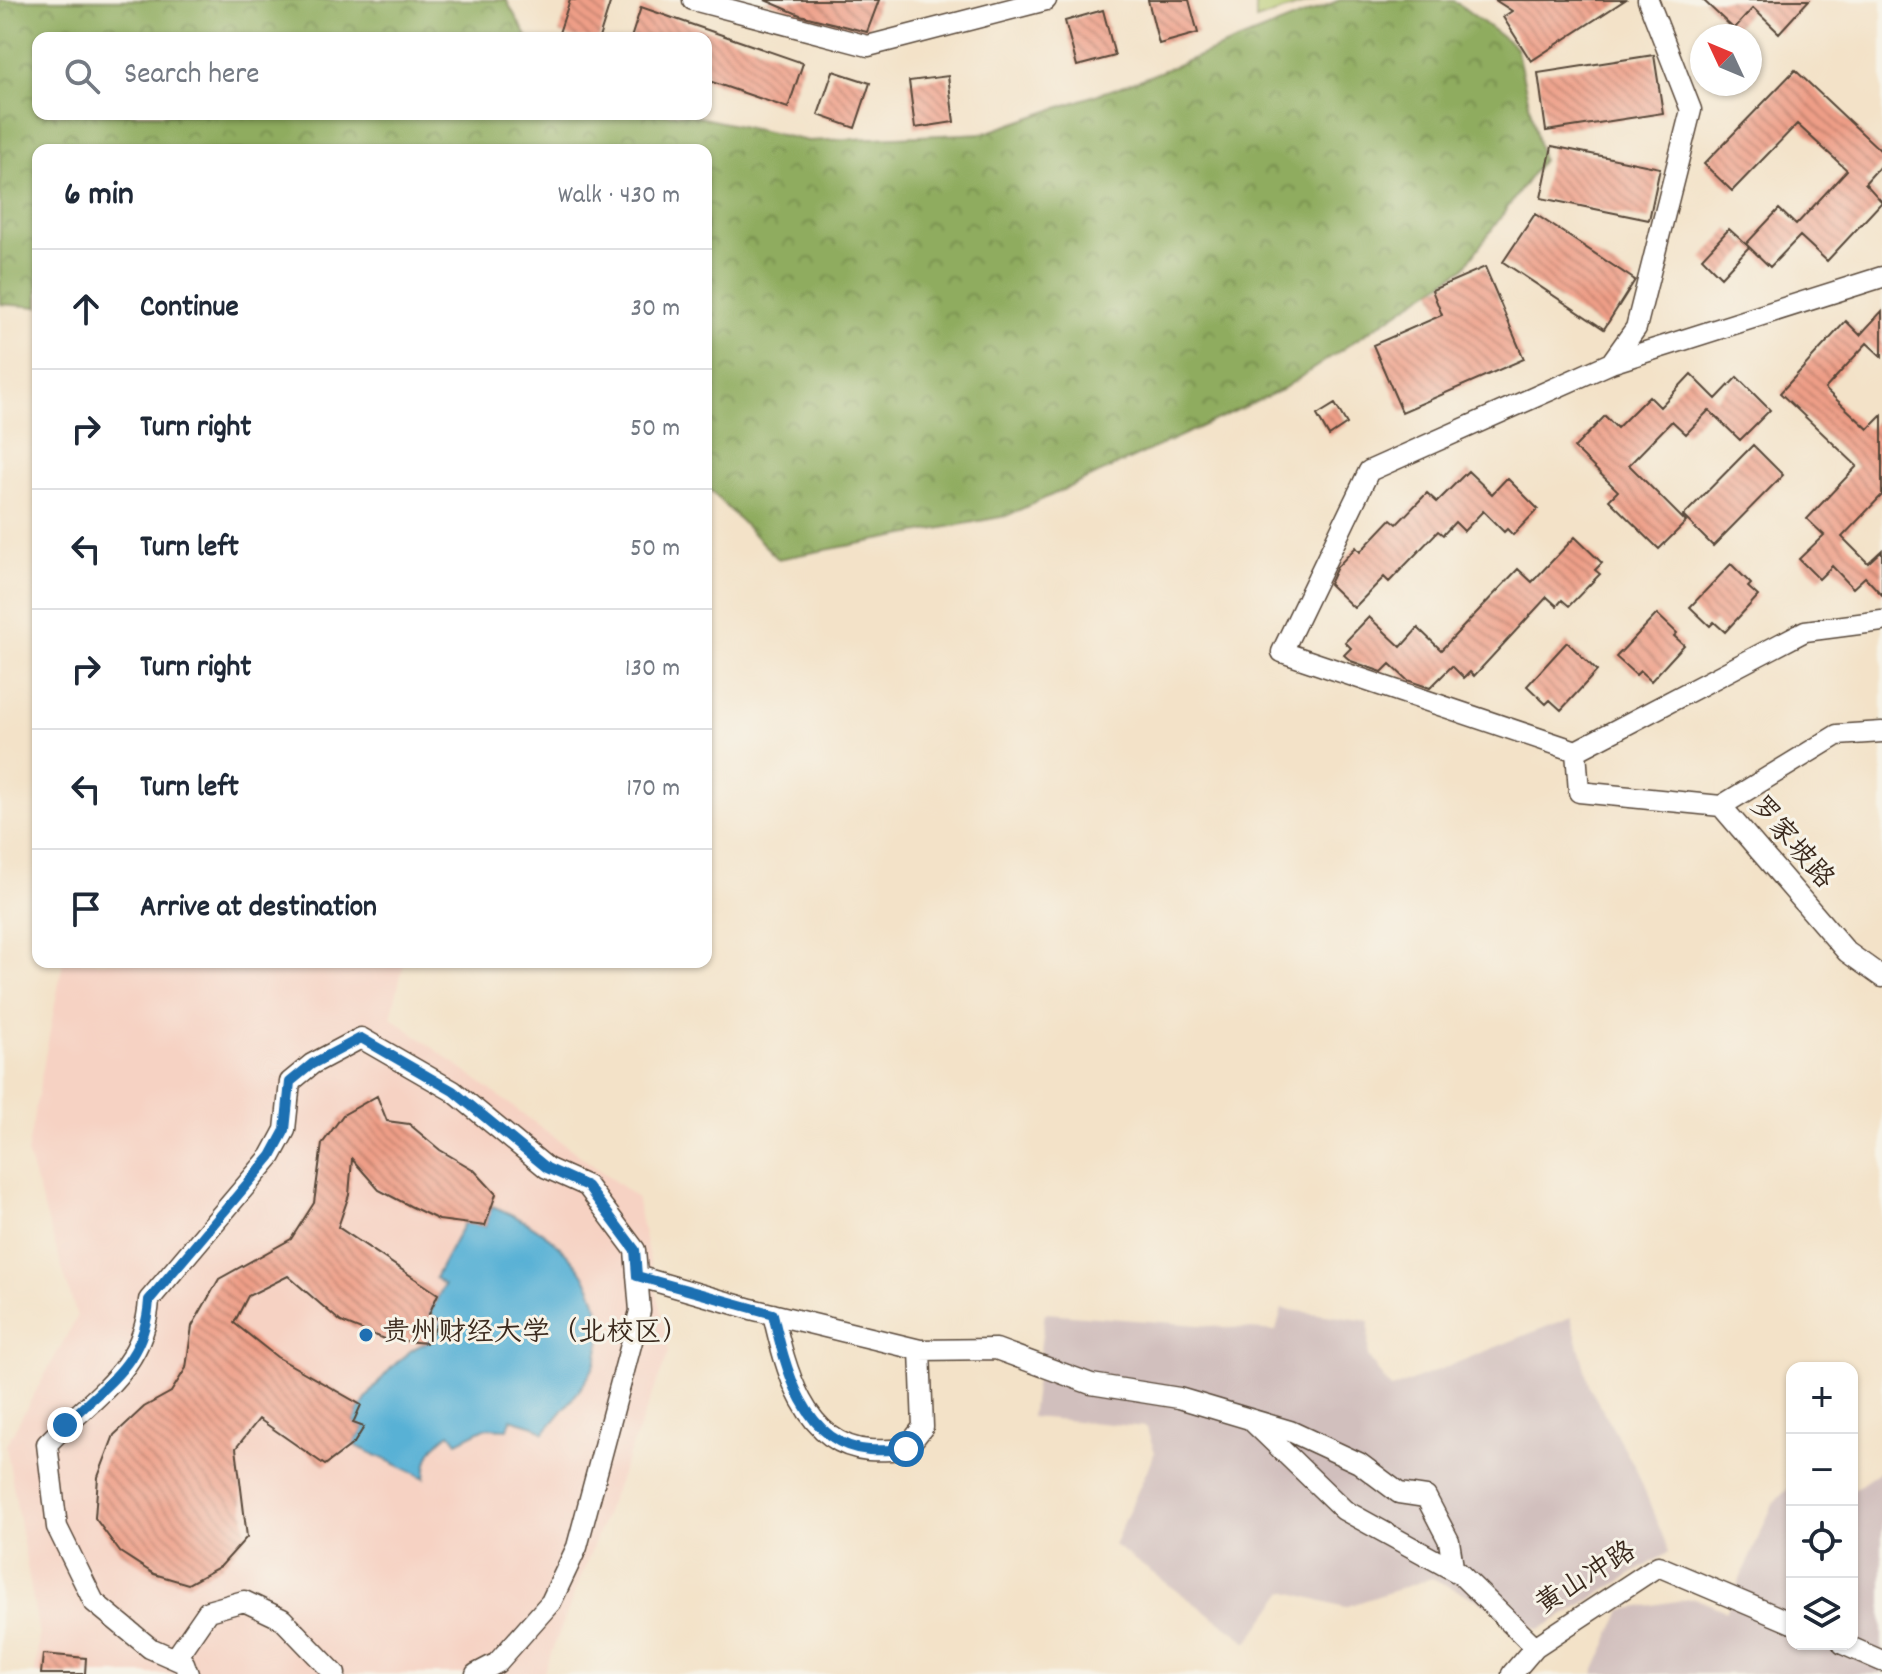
<!DOCTYPE html>
<meta charset="utf-8">
<style>
body{margin:0;font-family:Dekko,"LXGW WenKai TC",sans-serif;background:#f6f6f7;color:#1f2937}
.controls{position:absolute;right:24px;bottom:24px;display:grid;overflow:hidden;border-radius:16px;box-shadow:0 2px 6px #0004}
.controls button{width:72px;height:72px;display:grid;place-items:center;padding:0;border:0;border-bottom:2px solid #e0e1e3;background:#fff;color:#1f2937;font:40px sans-serif}
.compass{position:absolute;left:1690px;top:24px;width:72px;height:72px;border-radius:50%;background:#fff;box-shadow:0 2px 6px #0004;rotate:314deg}
.stop{position:absolute;width:24px;height:24px;margin:-18px;border:6px solid #1f6fb2;border-radius:50%;background:#fff}
.stop.end{background:#1f6fb2;border-color:#fff;box-shadow:0 2px 8px #0008}
.list{margin:0;padding:0;list-style:none}
h2{display:flex;justify-content:space-between;align-items:center;height:104px;margin:0;padding:0 32px;font-size:34px}
h2 small{font-size:26px;font-weight:400;color:#747a83}
.list li{display:grid;grid-template-columns:52px 1fr auto;gap:24px;align-items:center;box-sizing:border-box;height:120px;padding:0 32px;border-top:2px solid #e0e1e3}
.list b{display:block;font-size:30px;white-space:nowrap}
.list em{font-size:26px;font-style:normal;color:#747a83}
.icon{flex:none;width:44px;height:44px;fill:none;stroke:currentColor;stroke-width:2;stroke-linecap:round;stroke-linejoin:round}
.map{position:relative;flex:none;width:1882px;height:1674px;overflow:hidden}
.search{position:absolute;background:#fff;box-shadow:0 2px 6px #0004;left:32px;top:32px;width:680px;height:88px;display:flex;align-items:center;gap:20px;box-sizing:border-box;padding:0 28px;border-radius:16px;color:#747a83;font-size:30px}
.panel{position:absolute;background:#fff;box-shadow:0 2px 6px #0004;left:32px;top:144px;width:680px;height:824px;border-radius:16px}
.map>svg:first-child{display:block}
</style>
<div class="map">
<svg width="1882" height="1674" viewBox="0 0 1882 1674">
<defs>
<pattern id="forest-crowns" width="20" height="18" patternUnits="userSpaceOnUse" patternTransform="scale(2)"><rect width="20" height="18" fill="#8fac5f"/><path d="M2 6a3 3 0 1 1 6 0M12 15a3 3 0 1 1 6 0" fill="none" stroke="#768c4e"/></pattern>
<pattern id="building-back-hatch" width="6" height="6" patternUnits="userSpaceOnUse" patternTransform="scale(2)"><rect width="6" height="6" fill="#ee9e87"/><path d="M-1 5l2 2M0 0l6 6M5-1l2 2" fill="none" stroke="#c2816e"/></pattern>
</defs>
<rect width="100%" height="100%" fill="#f7f3e8"/>
<filter id="ink" filterUnits="userSpaceOnUse"><feTurbulence type="fractalNoise" baseFrequency=".0125" numOctaves="2"/><feDisplacementMap in="SourceGraphic" scale="16" xChannelSelector="R" yChannelSelector="G"/><feConvolveMatrix kernelMatrix="1 2 1 2 8 2 1 2 1" color-interpolation-filters="sRGB"/></filter>
<filter id="wash" filterUnits="userSpaceOnUse"><feTurbulence type="fractalNoise" baseFrequency=".006" numOctaves="4" result="noise"/><feDisplacementMap in="SourceGraphic" scale="32" xChannelSelector="R" yChannelSelector="G"/><feGaussianBlur stdDeviation="1.8" result="paint"/><feColorMatrix in="noise" values="0 0 0 0 0 0 0 0 0 0 0 0 0 0 0 0 0 1.4 0 .05"/><feComposite in="paint" operator="in"/></filter>
<g filter="url(#wash)">
<rect width="100%" height="100%" fill="#f3e2c8"/>
<path fill="#f6d2c3" d="M63,962h341l-13,55 245,180 33,155 -126,322h-508l4,-39 -33,-190 71,-128 -50,-164z"/>
<path fill="#d1bfbd" d="M1282,1309l87,12 -1,36 23,32 180,-72 19,71 46,81 33,83 -130,78 -107,-52 -87,29 -60,-16 -37,51 -134,-97 41,-93 -9,-25 -115,-10 14,-104 231,18z
M1882,1470v204h-289l29,-64 73,-12 31,13 48,-109 18,-17v159h60v-153z"/>
<path fill="url(#forest-crowns)" stroke="#656b3e" stroke-width="2" d="M0,0h506l22,38h-490v76h647l123,27 177,-8 157,-54 198,-79h113l63,47 26,113 -78,108 -183,122 -275,126 -228,43 -72,-73v-336h-295l-9,-3 -6,3h-358v157l-38,-3z"/>
<path fill="#b4c86b" stroke="#787944" stroke-width="2" d="M1256,0h59l-59,20z"/>
<path fill="#58b1d5" stroke="#4a6e7a" stroke-width="2" d="M492,1206c63,25 123,76 105,152 -6,23 -38,56 -53,75l-10,-7 -23,-7 -3,10 -23,-1 -28,14 -7,-9c-18,11 -24,25 -25,45l-67,-31 -4,-4 10,-15 -11,-5c11,-26 46,-71 73,-80l13,-22 -10,-7 15,-29 -9,-7 29,-55 21,3z"/>
<g id="blocks">
<path fill="url(#building-back-hatch)" d="M570,0h41l-12,38h-25l-15,-5z
M765,0h114l-12,32 -67,-17z
M1148,0h41l9,33 -39,11z
M1495,0h130l-94,61 -28,-44 9,-6z
M1703,0h106l-30,33 -26,-25 -19,21z
M641,7l162,56 -15,45 -82,-28v-42h-75z
M1103,10l12,46 -38,10 -12,-45z
M1654,55l9,58 -117,18 -8,-58z
M1795,70l87,82v12l-17,19 17,19 -55,59 -27,-25 -30,31 -24,-23 33,-35 17,16 51,-55 -50,-46 -65,67 -28,-27z
M833,71l37,12 -15,45 -37,-13z
M948,76l6,46 -39,6 -6,-47z
M1552,146l108,22 -11,52 -108,-22z
M1535,214l100,66 -31,49 -101,-67z
M1729,229l20,18 -28,30 -19,-19z
M1485,267l39,92 -122,53 -29,-67 69,-30 -10,-25z
M1882,311v46l-15,-14 -42,46 43,40 14,-14v80l-40,42 26,26 14,-13v45l-17,-18 -12,11 -21,-22 -13,13 -20,-20 25,-24 -17,-16 50,-53 -77,-73 66,-72 14,14z
M1691,374l25,25 21,-22 33,33 -30,30 -31,-30 -23,24 -14,-13 -43,44 57,57 -27,27 -50,-49 9,-9 -44,-43 31,-32 12,12 32,-32 11,11z
M1335,404l12,20 -18,12 -12,-21z
M1753,445l30,30 -70,71 -30,-30z
M1468,471l24,23 15,-16 31,31 -25,26 -6,-6 -3,3 -21,-21 -19,20 -9,-9 -12,13 -5,-4 -49,51 -5,-5 -30,31 -25,-24 8,-17 19,-20 4,5 31,-33 6,5 30,-31 10,9z
M1575,537l27,26 -7,7 5,4 -31,32 -7,-6 -5,6 -10,-9 -73,79 -4,-4 -6,6 -12,-12 -22,22 -23,-8 -17,-16 -8,8 -31,-11 -7,-6 7,-7 -6,-6 24,-25 32,30 17,-19 23,22 77,-81 14,13z
M1731,564l20,20 -3,3 10,9 -33,36 -11,-10 -4,4 -20,-19z
M1657,614l20,19 -3,3 10,9 -33,36 -11,-10 -4,4 -20,-18z
M1567,642l30,29 -36,39 -11,-10 -4,4 -19,-18z
M377,1096l10,25 22,3 31,26 34,20 22,24 -11,32 -46,-6 -29,-14 -31,-16 -27,-31 -3,36 -11,32 100,67 -9,20 11,6 -14,23 -42,-4 -43,-17 -53,-46 -40,20 -14,27 43,34 84,48 -8,18 11,4 -10,16 -29,22 -66,-46 -23,29 11,89 -26,29 -33,18 -34,-10 -34,-22 -25,-34 3,-41 16,-42 30,-28 27,-15 15,-24 6,-42 27,-47 72,-40 23,-36 8,-59 21,-29z
M43,1654l43,4 -1,16h-44z"/>
</g>
</g>
<g filter="url(#ink)">
<use href="#blocks" fill-opacity="0" stroke="#574638" stroke-width="2"/>
<g fill="none" stroke-linecap="round" stroke-linejoin="round">
<defs>
<path id="street" d="M693,0l175,46 178,-46
M1648,0l43,110 -55,218 -25,35 -242,108 -87,181 294,99 229,-120 77,-10
M1611,363l271,-86
M1576,751l3,41 142,14 126,146 35,25
M1721,806l116,-71 45,-3
M637,1276l114,33 169,41 76,-1 95,35 88,14 111,33 69,32 40,30 27,4 23,44 4,26 82,80
M773,1314c12,52 30,131 96,136 12,1 25,0 37,-1l17,-22 -3,-77
M1253,1422l91,88 116,64
M1843,1644l39,17
M175,1659l33,-48 36,-10 38,18 53,55
M188,1674l-4,-11 -34,-15 -56,-46 -37,-75 -10,-83c45,-47 98,-74 102,-144l122,-144 14,-26 5,-48 22,-18 49,-26 92,53 94,77 40,18 48,64 5,61 -63,236 -26,55 -54,61 -21,11
M1512,1674l23,-27 123,-81 134,57"/>
</defs>
<use href="#street" stroke="#574638" stroke-width="23"/>
<use href="#street" stroke="#fff" stroke-width="20"/>
</g>
</g>
<g fill="none" stroke-linecap="round" stroke-linejoin="round" filter="url(#ink)">
<path stroke="#1f6fb2" stroke-width="10" d="M65,1425c40,-42 80,-60 84,-125l122,-144 14,-26 5,-48 22,-18 49,-26 92,53 94,77 40,18 48,64 2,26 136,38c12,52 30,131 96,136 12,1 25,0 37,-1"/>
</g>
<circle fill="#1f6fb2" stroke="#f7f3e8" stroke-width="3" cx="366" cy="1335" r="8"/>
<g text-anchor="middle" dominant-baseline="central" stroke-width="6" stroke-linejoin="round" paint-order="stroke">
<g font-size="28" fill="#3b2a1e" stroke="#f7f3e8">
<text transform="translate(1790 844) rotate(49)">罗家坡路</text>
<text transform="translate(1587 1580) rotate(-32)">黄山冲路</text>
</g>
<g font-size="28" fill="#3b2a1e" stroke="#f7f3e8" text-anchor="start">
<text x="382" y="1335">贵州财经大学（北校区）</text>
</g>
</g>
</svg>
<div class="controls">
<button>+</button>
<button>−</button>
<button><svg class="icon" aria-label="locate" viewBox="0 0 24 24"><circle cx="12" cy="12" r="6"/><path d="M12 2v4M12 18v4M2 12h4M18 12h4"/></svg></button>
<button><svg class="icon" aria-label="layers" viewBox="0 0 24 24"><path d="M12 4l9 5-9 5-9-5zM3 14l9 5 9-5"/></svg></button>
</div>
<svg class="compass" viewBox="-18 -18 36 36"><path d="M0-13l5 13h-10z" fill="#e53935"/><path d="M0 13l5-13h-10z" fill="#747a83"/></svg>
<div class="stop" style="left:906px;top:1449px"></div>
<div class="stop end" style="left:65px;top:1425px"></div>
<div class="search"><svg class="icon" aria-label="search" viewBox="0 0 24 24"><circle cx="10" cy="10" r="6"/><path d="M15 15l6 6"/></svg>Search here</div>
<section class="panel">
<h2>6 min<small>Walk · 430 m</small></h2>
<ul class="list">
<li><svg class="icon" aria-label="ahead" viewBox="0 0 24 24"><path d="M12 20V5M6 11l6-6 6 6"/></svg><div><b>Continue</b></div><em>30 m</em></li>
<li><svg class="icon" aria-label="right" viewBox="0 0 24 24"><path d="M7 20v-9h11M14 6l5 5-5 5"/></svg><div><b>Turn right</b></div><em>50 m</em></li>
<li><svg class="icon" aria-label="left" viewBox="0 0 24 24"><path d="M17 20v-9H6M10 6l-5 5 5 5"/></svg><div><b>Turn left</b></div><em>50 m</em></li>
<li><svg class="icon" aria-label="right" viewBox="0 0 24 24"><path d="M7 20v-9h11M14 6l5 5-5 5"/></svg><div><b>Turn right</b></div><em>130 m</em></li>
<li><svg class="icon" aria-label="left" viewBox="0 0 24 24"><path d="M17 20v-9H6M10 6l-5 5 5 5"/></svg><div><b>Turn left</b></div><em>170 m</em></li>
<li><svg class="icon" aria-label="arrive" viewBox="0 0 24 24"><path d="M6 21V4h12l-3 4 3 4H6"/></svg><div><b>Arrive at destination</b></div></li>
</ul>
</section>
</div>
